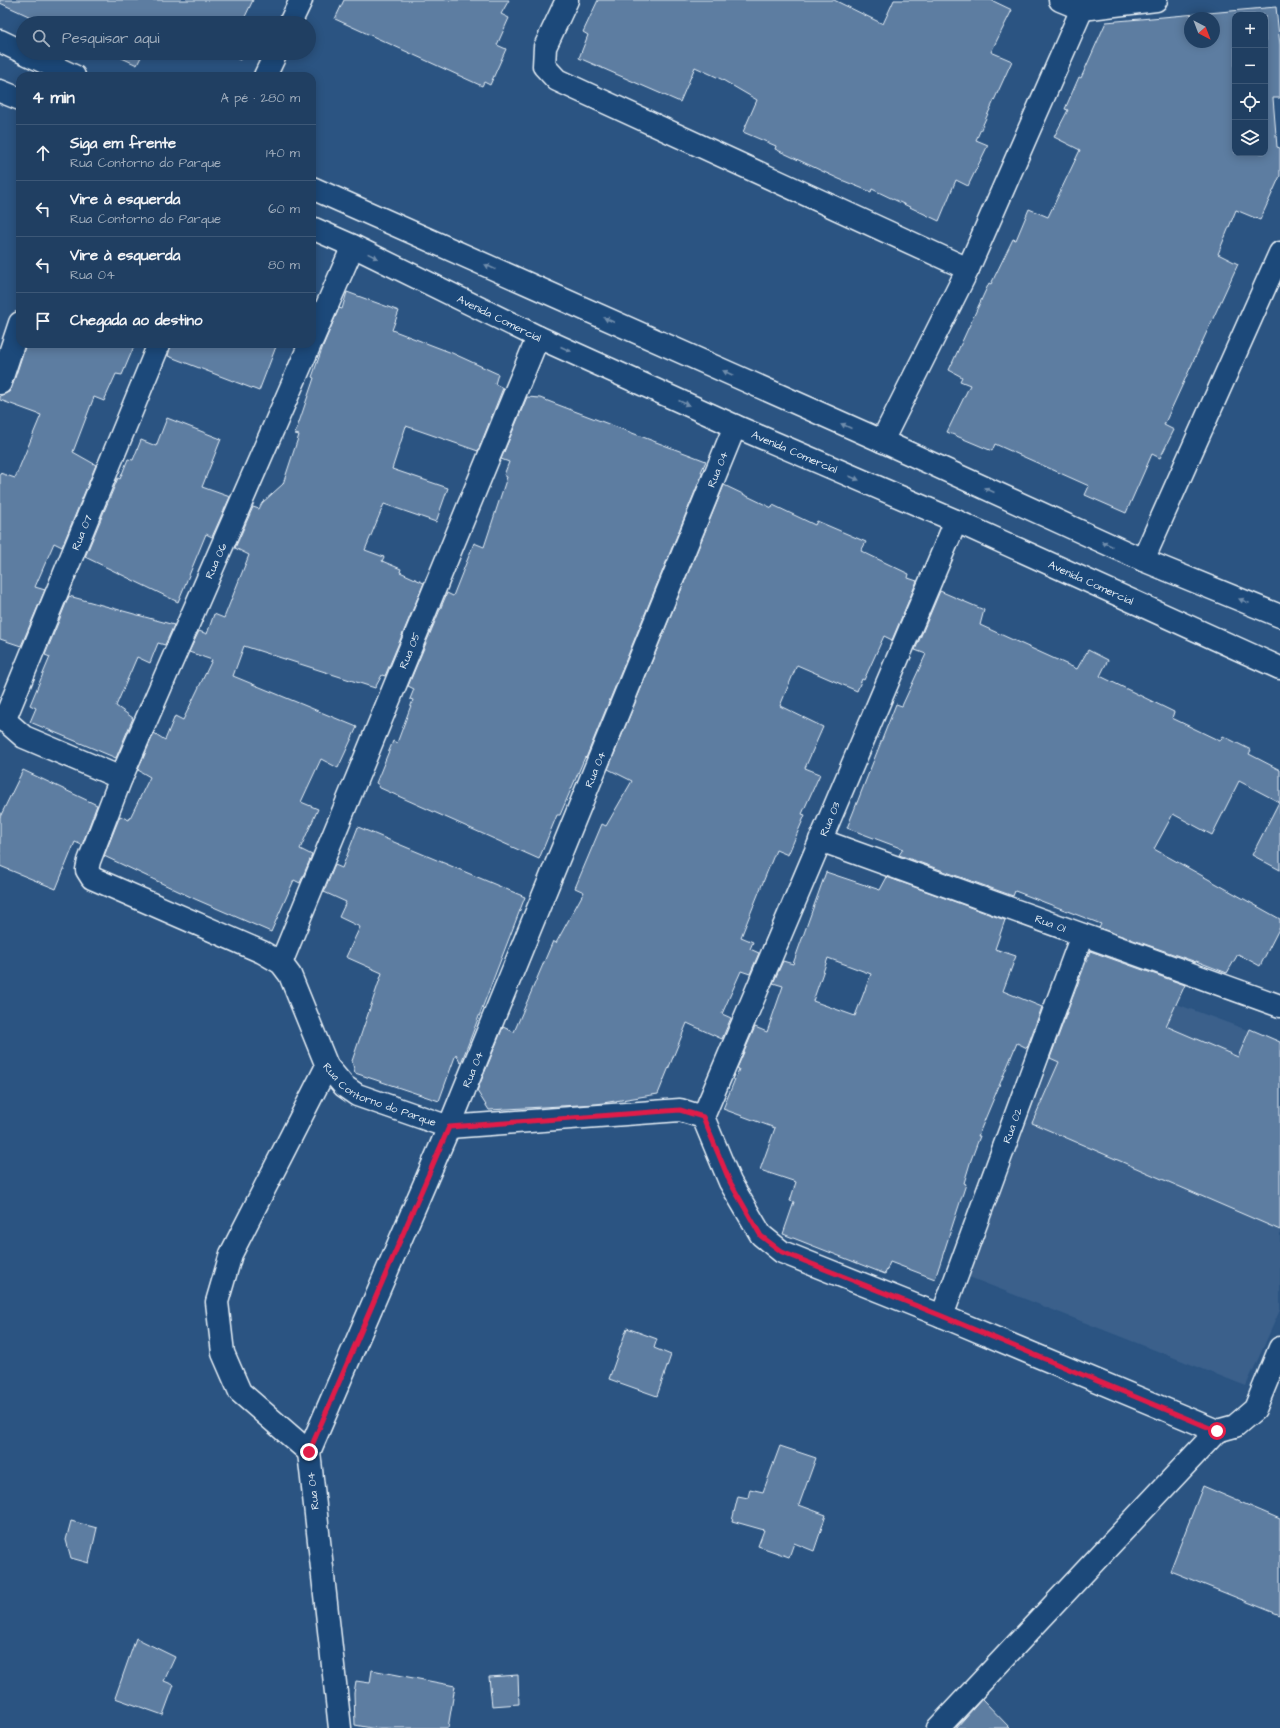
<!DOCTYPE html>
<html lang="pt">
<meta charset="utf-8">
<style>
body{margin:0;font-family:"Architects Daughter",sans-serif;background:#2d4a6b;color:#f1f3f6}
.controls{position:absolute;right:12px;top:12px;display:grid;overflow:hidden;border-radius:8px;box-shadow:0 2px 10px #0003}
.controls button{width:36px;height:36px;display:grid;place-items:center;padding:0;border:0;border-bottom:1px solid #3d5877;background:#203f62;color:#f1f3f6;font:20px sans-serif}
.compass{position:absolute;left:1184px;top:12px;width:36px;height:36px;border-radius:50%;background:#203f62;box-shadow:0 2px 10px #0003;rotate:138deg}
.stop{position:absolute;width:12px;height:12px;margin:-9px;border:3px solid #e11d48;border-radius:50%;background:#fff}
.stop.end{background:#e11d48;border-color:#fff;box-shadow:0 1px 4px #0008}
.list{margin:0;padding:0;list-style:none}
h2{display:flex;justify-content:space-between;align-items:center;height:52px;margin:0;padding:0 16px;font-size:17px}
h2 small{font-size:13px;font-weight:400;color:#a2afbe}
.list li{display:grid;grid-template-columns:26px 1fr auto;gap:12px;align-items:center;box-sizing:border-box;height:56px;padding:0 16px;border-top:1px solid #3d5877}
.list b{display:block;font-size:15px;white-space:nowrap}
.list p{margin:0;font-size:13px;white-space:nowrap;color:#a2afbe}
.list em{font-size:13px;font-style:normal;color:#a2afbe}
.icon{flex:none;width:22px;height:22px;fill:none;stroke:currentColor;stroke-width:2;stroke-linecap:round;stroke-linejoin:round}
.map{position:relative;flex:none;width:1280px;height:1728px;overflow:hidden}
.search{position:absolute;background:#203f62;box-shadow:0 2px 10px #0003;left:16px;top:16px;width:300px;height:44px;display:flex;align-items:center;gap:10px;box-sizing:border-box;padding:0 14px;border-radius:22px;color:#a2afbe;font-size:15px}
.panel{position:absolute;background:#203f62;box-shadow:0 2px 10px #0003;left:16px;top:72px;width:300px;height:276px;border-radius:12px}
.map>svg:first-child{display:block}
</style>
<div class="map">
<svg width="1280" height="1728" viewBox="0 0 1280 1728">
<rect width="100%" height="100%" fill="#2b5482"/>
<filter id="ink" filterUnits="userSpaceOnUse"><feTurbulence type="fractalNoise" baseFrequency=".025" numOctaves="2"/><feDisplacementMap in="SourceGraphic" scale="8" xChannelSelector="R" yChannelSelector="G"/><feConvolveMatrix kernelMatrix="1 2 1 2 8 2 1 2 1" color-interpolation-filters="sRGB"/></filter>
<g filter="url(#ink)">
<path fill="#3a608b" d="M1084,970l196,72v268l-34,76 -277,-109z"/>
<path fill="#5d7da1" stroke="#e8f1f8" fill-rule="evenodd" d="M0,0h253l-11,23h-198l-44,-20z
M344,0h165l-8,14 8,4 -12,27 9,4 -16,36 -6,-3 -2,4 -147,-67z
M598,0h236l49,24 11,-24h97l21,10 -21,42 21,9 -36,79 12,5 -20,41 -12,-6 -17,41 -67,-32 -1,3 -32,-13 -64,-30 1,-3 -33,-14 14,-32 -36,-21 -26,-12 -15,35 -101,-44 9,-23 -5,-3z
M1276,7l4,38v53h-7l4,49 3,1v28l-20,44 -24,-10 -18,44 20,10 -74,161 10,5 -14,28 -8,-4 -26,59 -41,-18 4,-9 -94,-42 -3,7 -45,-19 23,-47 -10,-4 2,-4 -13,-7 40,-87 2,1 22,-45 3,1 13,-31 19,8 32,-67 -26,-13 14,-27 -3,-1 14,-32 2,1 25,-56zM1235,15h30v138h-30zM1190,18h24v24h-24z
M111,53h32l-6,12z
M219,53h24l-3,7 -12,-5 -1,2z
M347,292l52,19 -7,19 60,23 46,21 -3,10 8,4 -25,63 -72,-25 -14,43 56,19 -12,34 -52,-18 -19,46 19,7 -2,4 19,8 -1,3 24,11 -39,93 -3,-1 -7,13 -131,-42 -11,30 124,51 -19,41 -17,-9 -20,43 17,7 -18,40 12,6 -12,28 -6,-3 -23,52 -76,-33 -91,-43 16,-40 9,4 21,-43 -12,-7 16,-37 11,7 10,-24 8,4 29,-60 -23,-8 10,-21 8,3 7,-20 10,4 25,-63 -14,-7 18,-41 6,2 3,-6 21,-19 16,-49 -4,-1 19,-56 -2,-1 11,-31 16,-38 3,1z
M26,344h109l-13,31 -6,-1 -12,27 -10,-4 -21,55 23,13 -34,82 -8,-4 -19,44 10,3 -24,56 -21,-7v-166l15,5 26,-63 -41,-15v-2l1,-3 8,-3 3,-5z
M171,344h106l-18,47 -91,-35z
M527,397l13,1 166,63 -5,11h2l-117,286 -1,-1 -25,58h-3l-18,44 -161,-72 1,-2 -3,-2 17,-42 4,2 16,-43 -3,-1 4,-10 -6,-3 39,-93 6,3 21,-53 10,4 23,-70 -3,-2 5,-13 -8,-3z
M167,418l54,21 -19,48 28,10 -18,40 -6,-3 -28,68 -93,-45 33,-79 2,1 8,-20 5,1 8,-20 15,6z
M724,485l48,23 1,-3 42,20 2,-4 49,21 -5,9 48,23 -1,4 9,3 -25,59 -8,-4 -20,44 -2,-1 -5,12 -60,-26 -17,41 43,21 -18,41 15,6 -18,40 3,1 -17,40 -12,-5 -35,87 12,5 -3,7 9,4 -9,21 -9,-3 -19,43 9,4 -9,21 -35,-16 -29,71 -61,10 -108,6 -12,-19 26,-64 11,5 39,-91 3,2 28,-51 -9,-4 27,-64 4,2 26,-45 -24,-12z
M940,591l44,19 -4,15 97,44 11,-19 20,10 -8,16 74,36 -2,6 48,23 3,-5 28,14 -2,4 31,16v100l-28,-15 27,-53 -40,-21 -27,54 -39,-21 -19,35 126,70v8l-20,39 -22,-12 -11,19 -31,-12v1l-97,-34 2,-4 -86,-33 -2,5 -114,-41 4,-6 -56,-21 49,-124 6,2 24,-52 -11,-4z
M69,596l105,29 -9,20 -7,-2 -8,20 -13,-6 -21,49 17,12 -17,40 -86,-36 6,-14 -6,-3 20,-48 -5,-2z
M23,770l74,35 -15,40 -7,-3 -19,47 -56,-23v-49z
M358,827l167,70 -64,166 -5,-9 -17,47 -84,-28 -3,-12 30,-88 -36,-16 14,-30 -21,-10 7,-15 -22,-10 11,-27 7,3z
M826,872l54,18 7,-13 118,43 -10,29 21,7 -13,35 39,16 -15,41 -10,-5 -39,93h2l-9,24 -7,23 2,1 -31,95 -45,-17 -5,12 -102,-40 11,-32 -4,-1 6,-19 -36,-12 15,-42 -52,-19 16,-40 -2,-1 18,-41 12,5 16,-46 -10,-3 10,-22 10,3zM828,958l43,16 -16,42 -42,-15z
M1090,951l95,34 -19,41 72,31 12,-28 30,13v188l-248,-107 27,-61 -9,-4z
M627,1328l30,11 -3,9 17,7 -14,41 -48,-17z
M780,1446l36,12 -17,47 27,10 -12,36 -20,-8 -5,14 -31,-11 6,-16 -32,-9 6,-25 10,2 2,-9 13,3z
M1203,1486l77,33v96l-110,-44z
M71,1521l26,7 -8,35 -18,-5 -5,-18z
M136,1638l39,19 -11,24 10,4 -11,30 -48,-17z
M372,1670l83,16 -7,42h-77l-16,-3 -1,-32 2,-12 14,2z
M518,1675l1,29 -27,2 -3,-29z
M982,1699l28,29h-54z"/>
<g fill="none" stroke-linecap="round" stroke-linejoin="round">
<defs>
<g id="minor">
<path d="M567,0l-22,47 -1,19 13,14 411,189"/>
<path d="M1060,0l22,9 74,-9"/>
<path d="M290,23l11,-23"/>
<path d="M265,76l11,-23"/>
<path d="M312,340l41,-94"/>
<path d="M0,383l20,-60"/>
<path d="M882,441l86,-172 114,-260"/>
<path d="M1143,560l137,-307"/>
<path id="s1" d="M0,716l24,21 97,41 -32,83 -2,9 5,8 170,74 19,11 9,12 37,91 17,20 13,9 92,32 231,-17 23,7 27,65 31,53 21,17 160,64 275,115"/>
<path id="s2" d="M4,721l155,-377"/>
<path id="s3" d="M121,778l189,-434"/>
<path id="s4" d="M820,840l460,166"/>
<path id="s5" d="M281,963l257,-626"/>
<path id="s6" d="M703,1117l253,-596"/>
<path id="s7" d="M942,1316l140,-381"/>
<path d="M1217,1431l18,-5 20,-17 25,-61"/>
<path d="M309,1452l-69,-60 -17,-39 -6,-51 14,-48 96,-188"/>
<path id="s8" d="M340,1728l-31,-276 140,-325 286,-701"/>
<path d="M938,1728l279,-297"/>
</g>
<g id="tertiary">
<path d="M0,41l23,11"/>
<path d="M25,53l49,23"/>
<path d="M0,91l20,8"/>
<path d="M312,188l570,253 261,119 137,56"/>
<path id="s9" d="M312,228l41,18 185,91 197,89 221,95 324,147"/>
</g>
</defs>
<use href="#minor" stroke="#e8f1f8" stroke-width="25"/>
<use href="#tertiary" stroke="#e8f1f8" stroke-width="25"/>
<use href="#minor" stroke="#1f4a7a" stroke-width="22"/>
<use href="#tertiary" stroke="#1f4a7a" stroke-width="22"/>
</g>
<defs><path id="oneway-solid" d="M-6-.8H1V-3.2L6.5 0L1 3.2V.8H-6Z"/></defs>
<g fill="#6f8dac">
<use href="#oneway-solid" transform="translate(373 256) rotate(26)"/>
<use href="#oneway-solid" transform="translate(490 267) rotate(-156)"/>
<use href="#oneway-solid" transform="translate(609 320) rotate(-156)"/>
<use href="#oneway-solid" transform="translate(566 349) rotate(24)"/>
<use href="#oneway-solid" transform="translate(728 373) rotate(-156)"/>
<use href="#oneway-solid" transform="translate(684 403) rotate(24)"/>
<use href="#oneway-solid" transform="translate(846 426) rotate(-156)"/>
<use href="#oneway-solid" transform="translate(854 478) rotate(23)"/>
<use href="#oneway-solid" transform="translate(989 490) rotate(-156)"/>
<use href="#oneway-solid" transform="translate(1107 544) rotate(-156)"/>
<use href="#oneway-solid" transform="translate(1244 601) rotate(-158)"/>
</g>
</g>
<g fill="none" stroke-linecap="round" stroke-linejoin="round" filter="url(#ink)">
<path stroke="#e11d48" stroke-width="5" d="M309,1452l140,-325 231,-17 23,7 27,65 31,54 21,16 160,64 275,115"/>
</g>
<g text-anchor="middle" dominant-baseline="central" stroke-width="3" stroke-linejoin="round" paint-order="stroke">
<g font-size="11" fill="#e8f1f8" stroke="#1f4a7a">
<text stroke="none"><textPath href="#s9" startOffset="208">Avenida Comercial</textPath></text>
<text stroke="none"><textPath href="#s9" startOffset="532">Avenida Comercial</textPath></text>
<text stroke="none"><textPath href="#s8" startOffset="1342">Rua 04</textPath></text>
<text stroke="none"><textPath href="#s2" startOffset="204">Rua 07</textPath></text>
<text stroke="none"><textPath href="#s3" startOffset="237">Rua 06</textPath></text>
<text stroke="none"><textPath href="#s9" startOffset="856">Avenida Comercial</textPath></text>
<text stroke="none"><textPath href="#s5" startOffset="338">Rua 05</textPath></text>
<text stroke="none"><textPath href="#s8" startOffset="1018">Rua 04</textPath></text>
<text stroke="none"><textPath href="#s6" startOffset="324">Rua 03</textPath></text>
<text stroke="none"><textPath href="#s4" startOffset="245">Rua 01</textPath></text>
<text stroke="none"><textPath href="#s8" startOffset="694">Rua 04</textPath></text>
<text stroke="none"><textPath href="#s1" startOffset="627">Rua Contorno do Parque</textPath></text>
<text stroke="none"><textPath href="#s7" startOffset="203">Rua 02</textPath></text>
<text transform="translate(313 1491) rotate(-97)">Rua 04</text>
</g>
</g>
</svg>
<div class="controls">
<button>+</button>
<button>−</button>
<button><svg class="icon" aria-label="locate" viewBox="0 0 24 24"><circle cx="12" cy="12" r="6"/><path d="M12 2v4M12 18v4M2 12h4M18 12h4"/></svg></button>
<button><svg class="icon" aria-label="layers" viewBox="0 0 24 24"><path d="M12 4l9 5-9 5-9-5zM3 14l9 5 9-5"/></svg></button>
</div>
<svg class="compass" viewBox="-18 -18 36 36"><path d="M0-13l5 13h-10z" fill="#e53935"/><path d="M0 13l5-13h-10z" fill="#a2afbe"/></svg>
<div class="stop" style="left:1217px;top:1431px"></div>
<div class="stop end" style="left:309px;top:1452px"></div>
<div class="search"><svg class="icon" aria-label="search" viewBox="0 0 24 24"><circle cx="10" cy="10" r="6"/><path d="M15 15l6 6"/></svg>Pesquisar aqui</div>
<section class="panel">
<h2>4 min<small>A pé · 280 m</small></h2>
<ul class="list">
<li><svg class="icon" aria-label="ahead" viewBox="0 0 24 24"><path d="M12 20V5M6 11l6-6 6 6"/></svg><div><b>Siga em frente</b><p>Rua Contorno do Parque</p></div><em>140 m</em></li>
<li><svg class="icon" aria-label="left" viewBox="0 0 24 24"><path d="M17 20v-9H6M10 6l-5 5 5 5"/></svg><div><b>Vire à esquerda</b><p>Rua Contorno do Parque</p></div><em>60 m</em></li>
<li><svg class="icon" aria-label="left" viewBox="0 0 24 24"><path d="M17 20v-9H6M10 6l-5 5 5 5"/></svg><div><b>Vire à esquerda</b><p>Rua 04</p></div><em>80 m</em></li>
<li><svg class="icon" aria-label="arrive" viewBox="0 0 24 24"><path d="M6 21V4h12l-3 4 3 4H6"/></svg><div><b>Chegada ao destino</b></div></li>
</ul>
</section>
</div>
